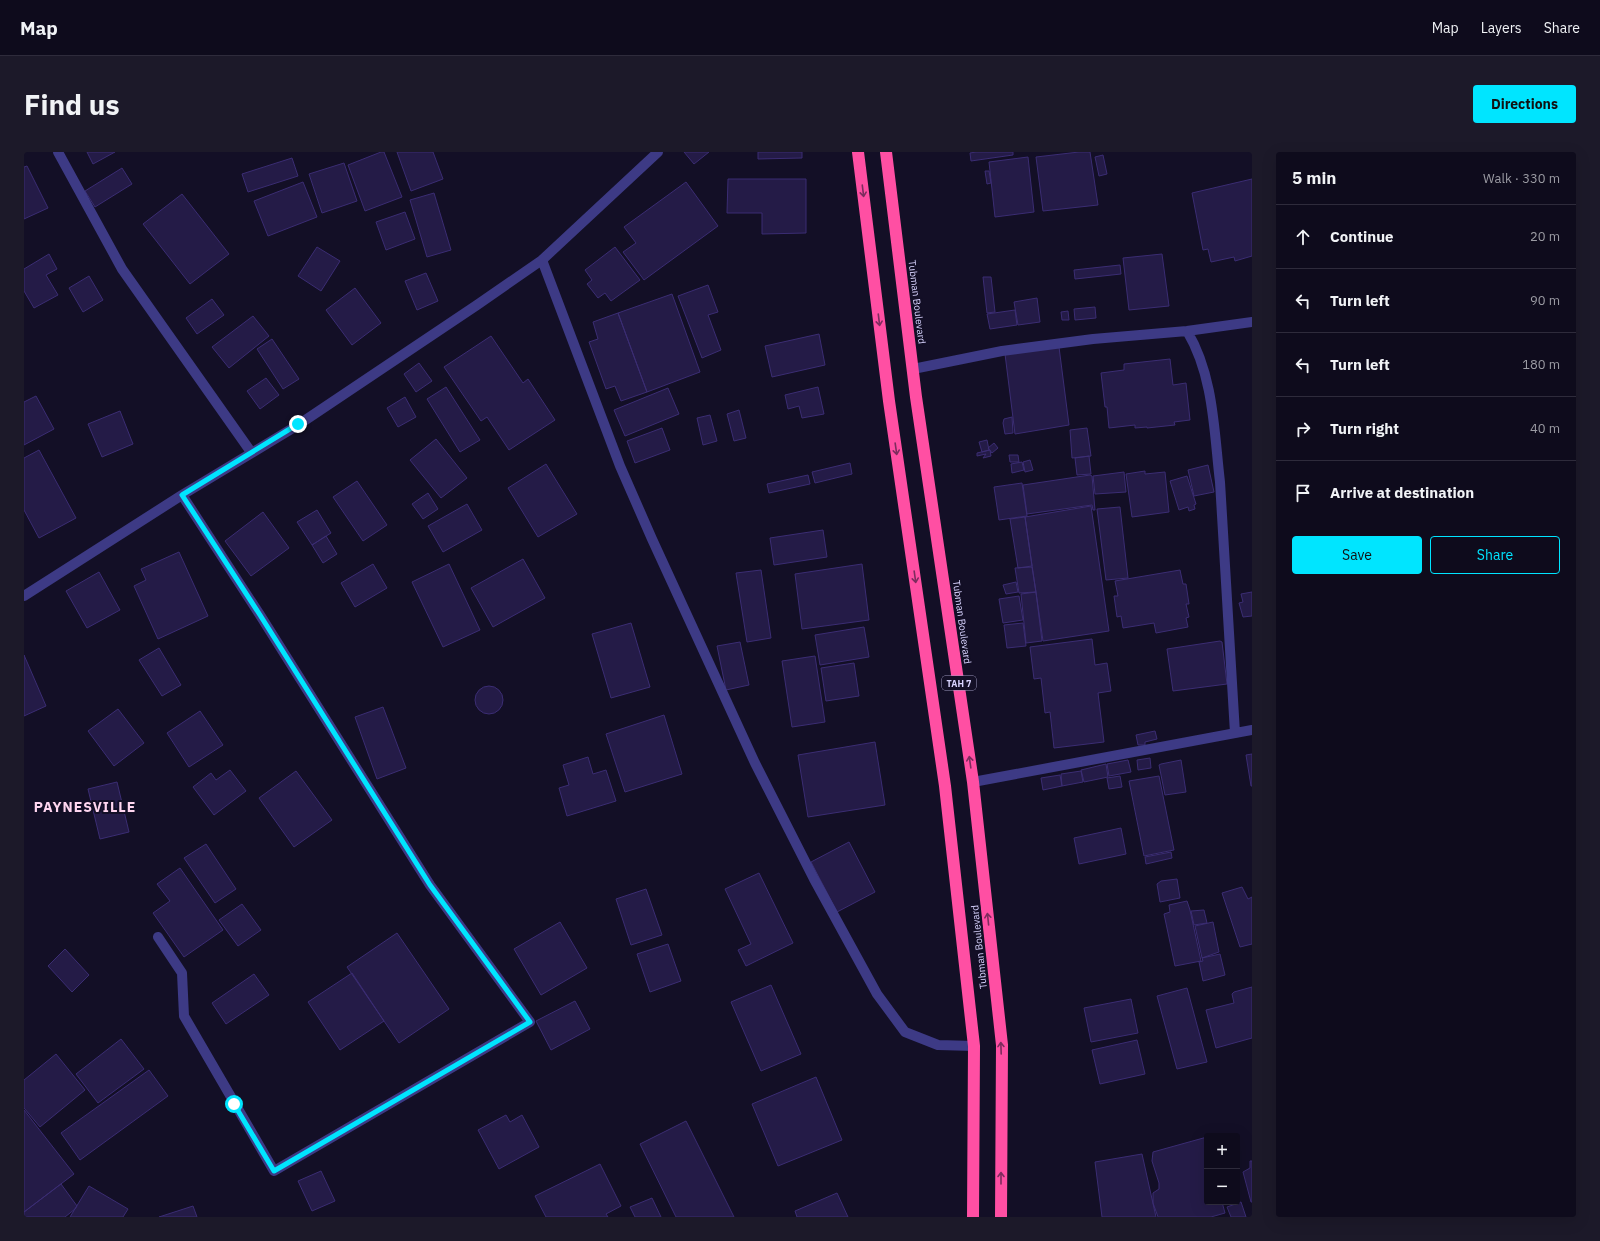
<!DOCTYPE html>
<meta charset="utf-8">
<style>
body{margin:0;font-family:"IBM Plex Sans",sans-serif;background:#1c1929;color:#f1f3f6}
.controls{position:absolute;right:12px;bottom:12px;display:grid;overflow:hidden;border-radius:4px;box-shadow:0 4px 16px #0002}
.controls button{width:36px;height:36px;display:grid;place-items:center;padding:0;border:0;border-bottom:1px solid #2e2b3b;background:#0e0b1c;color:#f1f3f6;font:20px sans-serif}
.stop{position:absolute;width:12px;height:12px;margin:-9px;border:3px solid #00e5ff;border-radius:50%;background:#fff}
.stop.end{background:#00e5ff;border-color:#fff;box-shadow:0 1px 4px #0008}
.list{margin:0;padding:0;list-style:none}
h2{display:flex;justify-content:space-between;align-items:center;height:52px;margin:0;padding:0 16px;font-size:17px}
h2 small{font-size:13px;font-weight:400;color:#9b9ba3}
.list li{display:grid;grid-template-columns:26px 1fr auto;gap:12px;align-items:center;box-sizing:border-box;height:64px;padding:0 16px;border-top:1px solid #2e2b3b}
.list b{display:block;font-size:15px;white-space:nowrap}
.list em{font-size:13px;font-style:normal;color:#9b9ba3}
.actions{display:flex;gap:8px;padding:12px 16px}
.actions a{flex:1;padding:9px 0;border:1px solid #00e5ff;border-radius:4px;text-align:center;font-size:14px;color:#00e5ff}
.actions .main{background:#00e5ff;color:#111}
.icon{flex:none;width:22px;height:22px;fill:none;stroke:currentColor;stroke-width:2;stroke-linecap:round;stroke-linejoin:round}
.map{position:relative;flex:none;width:1228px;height:1065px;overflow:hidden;border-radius:4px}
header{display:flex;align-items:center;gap:24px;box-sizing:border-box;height:56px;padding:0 20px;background:#0e0b1c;border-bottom:1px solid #2e2b3b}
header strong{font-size:19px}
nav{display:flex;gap:22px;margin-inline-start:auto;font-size:14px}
.intro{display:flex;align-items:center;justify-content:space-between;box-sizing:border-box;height:96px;padding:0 24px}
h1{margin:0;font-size:28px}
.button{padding:10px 18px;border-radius:4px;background:#00e5ff;color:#111;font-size:14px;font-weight:700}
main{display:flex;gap:24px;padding:0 24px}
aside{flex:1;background:#0e0b1c;border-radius:4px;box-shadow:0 4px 16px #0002}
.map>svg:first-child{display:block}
</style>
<header>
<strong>Map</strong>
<nav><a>Map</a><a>Layers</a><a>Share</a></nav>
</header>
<div class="intro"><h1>Find us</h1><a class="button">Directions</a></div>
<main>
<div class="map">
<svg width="1228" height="1065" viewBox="0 0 1228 1065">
<rect width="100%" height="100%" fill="#130f26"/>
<path fill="#241b47" stroke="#3b2d73" d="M63,0h28l-22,12z
M357,0h3l18,45 -37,14 -17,-46z
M373,0h36l10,27 -32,12z
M660,0h25l-15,12z
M734,0h44v6l-44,1z
M952,0h37v3l-42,6 -1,-8z
M1055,0h11l8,53 -55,6 -7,-54z
M1079,3l4,19 -8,2 -4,-19z
M1004,5l6,55 -39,5 -6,-55z
M268,6l6,18 -50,16 -6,-18z
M320,11l13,38 -35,12 -13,-39z
M3,14l21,42 -24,11v-52z
M98,16l10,16 -37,23 -10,-16z
M961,19h4l2,12 -4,1z
M704,27h78v54l-44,1v-21h-35z
M1228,27v77l-17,5 -1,-4 -23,5 -3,-13 -5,1 -11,-57z
M279,30l14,35 -49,19 -14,-35z
M662,30l32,44 -74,54 -21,-28 13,-9 -12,-16z
M410,41l17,57 -24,7 -17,-57z
M158,42l47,60 -39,30 -47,-60z
M381,60l10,27 -29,11 -10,-28z
M293,95l23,14 -19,30 -23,-15z
M591,95l25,33 -29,21 -6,-8 -7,5 -11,-14 5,-4 -7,-10z
M25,102l8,15 -11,6 12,20 -24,13 -10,-17v-22z
M1138,102l7,52 -40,4 -6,-52z
M1096,113l1,9 -46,5 -1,-9z
M402,121l12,28 -21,9 -12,-29z
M65,124l14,24 -20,12 -14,-24z
M959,125h8l4,35 -8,1z
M684,133l10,27 -10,3 13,35 -19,8 -24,-62z
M331,136l26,35 -29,22 -26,-35z
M648,142l28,78 -53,20 -29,-79z
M1013,146l3,24 -22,3 -4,-23z
M188,147l12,16 -27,19 -11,-16z
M1071,155l1,11 -21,2 -1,-11z
M991,158l2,15 -27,4 -3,-15z
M1044,159l1,9h-7l-1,-8z
M594,161l29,79 -26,9 -6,-15 -9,3 -17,-47 9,-3 -5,-17z
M229,164l16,20 -40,32 -17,-21z
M795,182l6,31 -53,12 -7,-31z
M467,184l32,47 5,-4 27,41 -46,30 -22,-33 -6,4 -37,-54z
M248,187l27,40 -16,10 -26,-40z
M1035,195l10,78 -54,9 -10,-80z
M1146,207l3,26 13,-2 4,37 -16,2 1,3 -28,3v-1l-12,1v-3l-26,3 -2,-21h-2l-4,-34 23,-3v-6z
M395,211l13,18 -16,11 -12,-18z
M242,226l13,17 -19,14 -13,-18z
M422,235l34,53 -20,12 -33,-53z
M794,235l6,27 -22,4 -3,-12 -11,3 -3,-14z
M644,236l11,26 -54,22 -11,-26z
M12,244l18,33 -30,16v-43z
M381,245l11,20 -18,10 -11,-19z
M715,258l7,28 -12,3 -7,-27z
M96,259l13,33 -31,13 -14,-33z
M686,263l7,26 -14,4 -6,-27z
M988,265l1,16 -8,1 -2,-11 1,-4z
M638,276l8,22 -35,13 -8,-22z
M1063,276l4,28 -19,2 -2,-28z
M412,287l31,39 -26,20 -31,-38z
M963,288l2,10 -7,2 -3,-10z
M970,291l4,5 -6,5 -4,-5z
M15,298l37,68 -37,20 -15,-28v-52z
M966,298l1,6 -8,2 3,-4 -9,2v-3z
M985,303h9l1,7h-9z
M1065,304l2,18 -14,1 -2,-17z
M1006,308l3,10 -8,2 -2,-10z
M998,310l2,8 -12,3 -1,-9z
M826,311l2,11 -37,9 -3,-11z
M522,312l31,50 -39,23 -30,-49z
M1184,313l6,27 -20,4 -6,-26z
M1121,319v3l20,-2 4,40 -37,5 -6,-43z
M1100,320l2,20 -31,2 -2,-18z
M784,323l2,9 -41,9 -2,-9z
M1066,323l2,1 3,34h-2l-1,-5 -65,9 -4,-29z
M1163,324l9,28 -2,1 1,4 -6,2 -1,-4 -9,3 -9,-29z
M333,329l30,44 -24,16 -30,-44z
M998,331l5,33 -28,4 -5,-33z
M404,341l10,16 -15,10 -11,-15z
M443,352l15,26 -39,22 -15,-26z
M1067,354l18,125 -66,10 -18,-124z
M1096,355l8,71 -22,2 -9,-71z
M293,358l14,23 -19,12 -15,-23z
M239,360l26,36 -38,28 -26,-35z
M1001,365l7,49 -14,2 -8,-49z
M799,378l4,27 -53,8 -4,-27z
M302,384l11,18 -14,9 -11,-18z
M155,400l29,64 -50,23 -24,-53 12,-6 -5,-11z
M499,407l22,39 -52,29 -22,-39z
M349,412l14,24 -32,19 -14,-24z
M425,412l31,66 -37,17 -31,-65z
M838,412l7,56 -67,9 -7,-55z
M1008,415l4,25 -17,1 -4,-25z
M737,418l10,68 -24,4 -11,-69z
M1156,418l3,14h3l3,20h-3l3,13 -3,1 2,9 -32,6 -2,-10 -31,5 -2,-12 -4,1 -3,-21h4l-3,-15z
M75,420l21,38 -33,18 -21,-37z
M992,430l2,10 -12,2 -3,-9z
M1012,440l6,49 -16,2 -5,-49z
M1228,440v24l-9,1 -4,-14 4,-1 -2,-8z
M995,444l4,24 -20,3 -4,-24z
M607,471l19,64 -39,11 -19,-64z
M999,471l3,23 -19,2 -3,-23z
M840,475l5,30 -49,8 -5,-30z
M1068,487l3,26 12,-2 4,28 -13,2 6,49 -50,6 -4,-36 -5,1 -4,-35 -7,1 -4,-32z
M1196,489l2,1 5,42 -54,7 -6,-42z
M716,490l9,43 -23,5 -9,-44z
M135,496l22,37 -19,11 -23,-36z
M0,503l22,51 -22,10z
M791,504l10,66 -33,5 -10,-66z
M830,511l5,33 -33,5 -5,-33z
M451 548a14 14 0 1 1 28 0a14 14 0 1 1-28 0Z
M359,555l23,61 -29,11 -22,-62z
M94,557l26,34 -30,23 -26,-35z
M176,559l23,34 -34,22 -22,-34z
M640,563l18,59 -57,18 -19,-58z
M1131,579l2,8 -12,3v3h-7l-2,-10z
M851,590l10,63 -77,12 -10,-62z
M1228,602v32h-1l-5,-31z
M564,605l5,17 13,-4 10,31 -49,15 -8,-28 10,-3 -6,-20z
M1126,606l1,10 -13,2 -1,-10z
M1104,608l3,12 -22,4 -2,-12z
M1157,608l5,32 -21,3 -6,-30 2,-1z
M1082,612l2,13 -24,5 -3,-12z
M206,618l16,21 -32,24 -21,-28 18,-14 5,7z
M272,619l36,49 -38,27 -35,-49z
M1057,619l2,11 -21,4 -1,-12z
M1036,623l2,11 -19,4 -2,-12z
M1096,624l2,11 -13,2 -2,-11z
M1135,624l15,74 -30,6 -15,-75z
M93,630l12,50 -29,7 -12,-50z
M1097,676l5,26 -47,10 -5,-26z
M825,690l26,50 -38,20 -26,-50z
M182,692l30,45 -21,14 -31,-45z
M1147,700l1,6 -26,6 -1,-7z
M156,716l43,62 -39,27 -31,-44 17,-12 -13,-17z
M735,721l34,70 -47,23 -8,-16 13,-6 -26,-55z
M1153,727l3,19 -20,4 -3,-18 4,-3z
M1218,735l6,12 4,-2v47l-12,3 -18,-54z
M622,737l16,46 -31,10 -15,-46z
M1163,749l3,9 11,51 -26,5 -11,-52 6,-2 -1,-7z
M218,752l19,26 -23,16 -19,-26z
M1180,758l3,13 -13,2 -3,-14z
M536,770l27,46 -46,27 -27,-46z
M1189,770l6,30 -17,6 -7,-32z
M373,781l52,76 -50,34 -52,-76z
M644,792l13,37 -31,11 -13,-38z
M41,797l24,26 -17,17 -24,-26z
M1196,802l5,21 -22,6 -4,-19 4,-1 -1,-3z
M328,821l32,48 -44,29 -32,-48z
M230,822l15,21 -43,29 -14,-21z
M747,833l30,69 -40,17 -30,-69z
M1228,835v51l-36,10 -10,-38 28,-7 -2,-9 2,-2z
M1163,836l20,74 -30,7 -20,-73z
M1107,847l7,34 -47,9 -7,-34z
M551,849l15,28 -39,21 -15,-29z
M97,887l23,30 -46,34 -22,-29z
M1113,888l8,34 -45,10 -8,-34z
M32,902l29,36 -45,37 -16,-19v-28z
M125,918l19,26 -88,64 -19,-27z
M792,925l26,63 -64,26 -26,-62z
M0,958l50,64 -50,38z
M482,963l4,7 12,-7 17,32 -40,22 -21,-39z
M662,969l48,96h-58l-36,-73z
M1183,985v65h15l3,11 -14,4h-53l-5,-14v-10l6,-4v-6l-7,-22 1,-9z
M1118,1002l14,63h-54l-7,-55z
M1226,1009h2v41h-1l-8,-30 7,-4z
M576,1012l21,42 -15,8 2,3h-62l-11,-21z
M297,1019l14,30 -23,10 -14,-30z
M37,1032l16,22 -2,3 -10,8h-41v-5z
M65,1034l39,23 -5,8h-53z
M813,1041l11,24h-51l-2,-6z
M628,1046l9,19h-26l-5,-10z
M1217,1050l5,15h-15l-4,-10z
M169,1054l4,11h-38z"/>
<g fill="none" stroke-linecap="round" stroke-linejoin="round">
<path stroke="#3d3a85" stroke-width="10" d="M34,0l64,117 129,183
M518,108l78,206 32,73 103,224 59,116 63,115 28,38 33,13 36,1
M1163,179c27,45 27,101 33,151l15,251
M889,217l89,-18 91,-12 94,-8 65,-9
M0,444l158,-101 116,-70 179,-120 65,-45 116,-108
M949,630l279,-52
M134,785l24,36 2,43 90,155 256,-149 -100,-137 -170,-270 -78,-120"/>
<path stroke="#ff4fa3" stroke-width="12" d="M834,0l31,249 56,385 29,260 -1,171
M862,0l30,245 57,385 29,263 -1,172"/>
</g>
<defs><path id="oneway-shaft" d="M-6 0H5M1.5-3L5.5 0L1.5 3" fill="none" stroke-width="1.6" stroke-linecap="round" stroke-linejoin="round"/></defs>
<g stroke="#7d2c5e">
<use href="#oneway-shaft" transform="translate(839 39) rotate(83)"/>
<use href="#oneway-shaft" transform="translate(855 168) rotate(83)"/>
<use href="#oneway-shaft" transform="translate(872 297) rotate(82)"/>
<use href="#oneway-shaft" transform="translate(891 425) rotate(82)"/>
<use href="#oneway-shaft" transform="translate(946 610) rotate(-98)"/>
<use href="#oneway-shaft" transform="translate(964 767) rotate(-96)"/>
<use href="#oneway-shaft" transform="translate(977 896) rotate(-92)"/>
<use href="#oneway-shaft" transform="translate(977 1026) rotate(-90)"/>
</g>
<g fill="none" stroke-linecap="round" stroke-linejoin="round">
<path stroke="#00e5ff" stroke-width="5" d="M210,952l40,67 256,-149 -100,-137 -170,-270 -78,-120 116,-71"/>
</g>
<g text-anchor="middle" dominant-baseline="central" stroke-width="4" stroke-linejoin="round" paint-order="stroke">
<rect fill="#130f26" stroke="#9e99be" stroke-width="1" x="918" y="524" width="34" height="14" rx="3"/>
<g font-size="9" font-weight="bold" fill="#d9d4ff">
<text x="935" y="531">TAH 7</text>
</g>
<g font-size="10" fill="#d9d4ff" stroke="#130f26">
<text transform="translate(893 150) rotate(83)">Tubman Boulevard</text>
<text transform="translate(938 470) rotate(82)">Tubman Boulevard</text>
<text transform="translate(955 795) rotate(-96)">Tubman Boulevard</text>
</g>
<g font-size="14" font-weight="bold" letter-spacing="1" fill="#ffd6f0" stroke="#130f26">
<text x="61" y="655">PAYNESVILLE</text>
</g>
</g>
</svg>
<div class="controls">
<button>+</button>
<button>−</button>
</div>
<div class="stop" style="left:210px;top:952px"></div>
<div class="stop end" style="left:274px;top:272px"></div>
</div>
<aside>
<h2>5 min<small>Walk · 330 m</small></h2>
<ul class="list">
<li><svg class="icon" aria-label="ahead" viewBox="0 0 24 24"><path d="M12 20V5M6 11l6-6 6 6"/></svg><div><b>Continue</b></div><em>20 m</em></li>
<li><svg class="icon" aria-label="left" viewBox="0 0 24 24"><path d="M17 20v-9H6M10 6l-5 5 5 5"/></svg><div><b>Turn left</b></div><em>90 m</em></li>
<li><svg class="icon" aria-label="left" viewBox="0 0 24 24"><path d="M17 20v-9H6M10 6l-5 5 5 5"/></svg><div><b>Turn left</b></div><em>180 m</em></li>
<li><svg class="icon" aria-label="right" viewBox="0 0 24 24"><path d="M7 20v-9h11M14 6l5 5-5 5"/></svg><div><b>Turn right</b></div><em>40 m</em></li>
<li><svg class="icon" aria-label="arrive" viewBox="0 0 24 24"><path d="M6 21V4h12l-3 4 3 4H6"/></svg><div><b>Arrive at destination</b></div></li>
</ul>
<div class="actions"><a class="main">Save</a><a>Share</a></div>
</aside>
</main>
